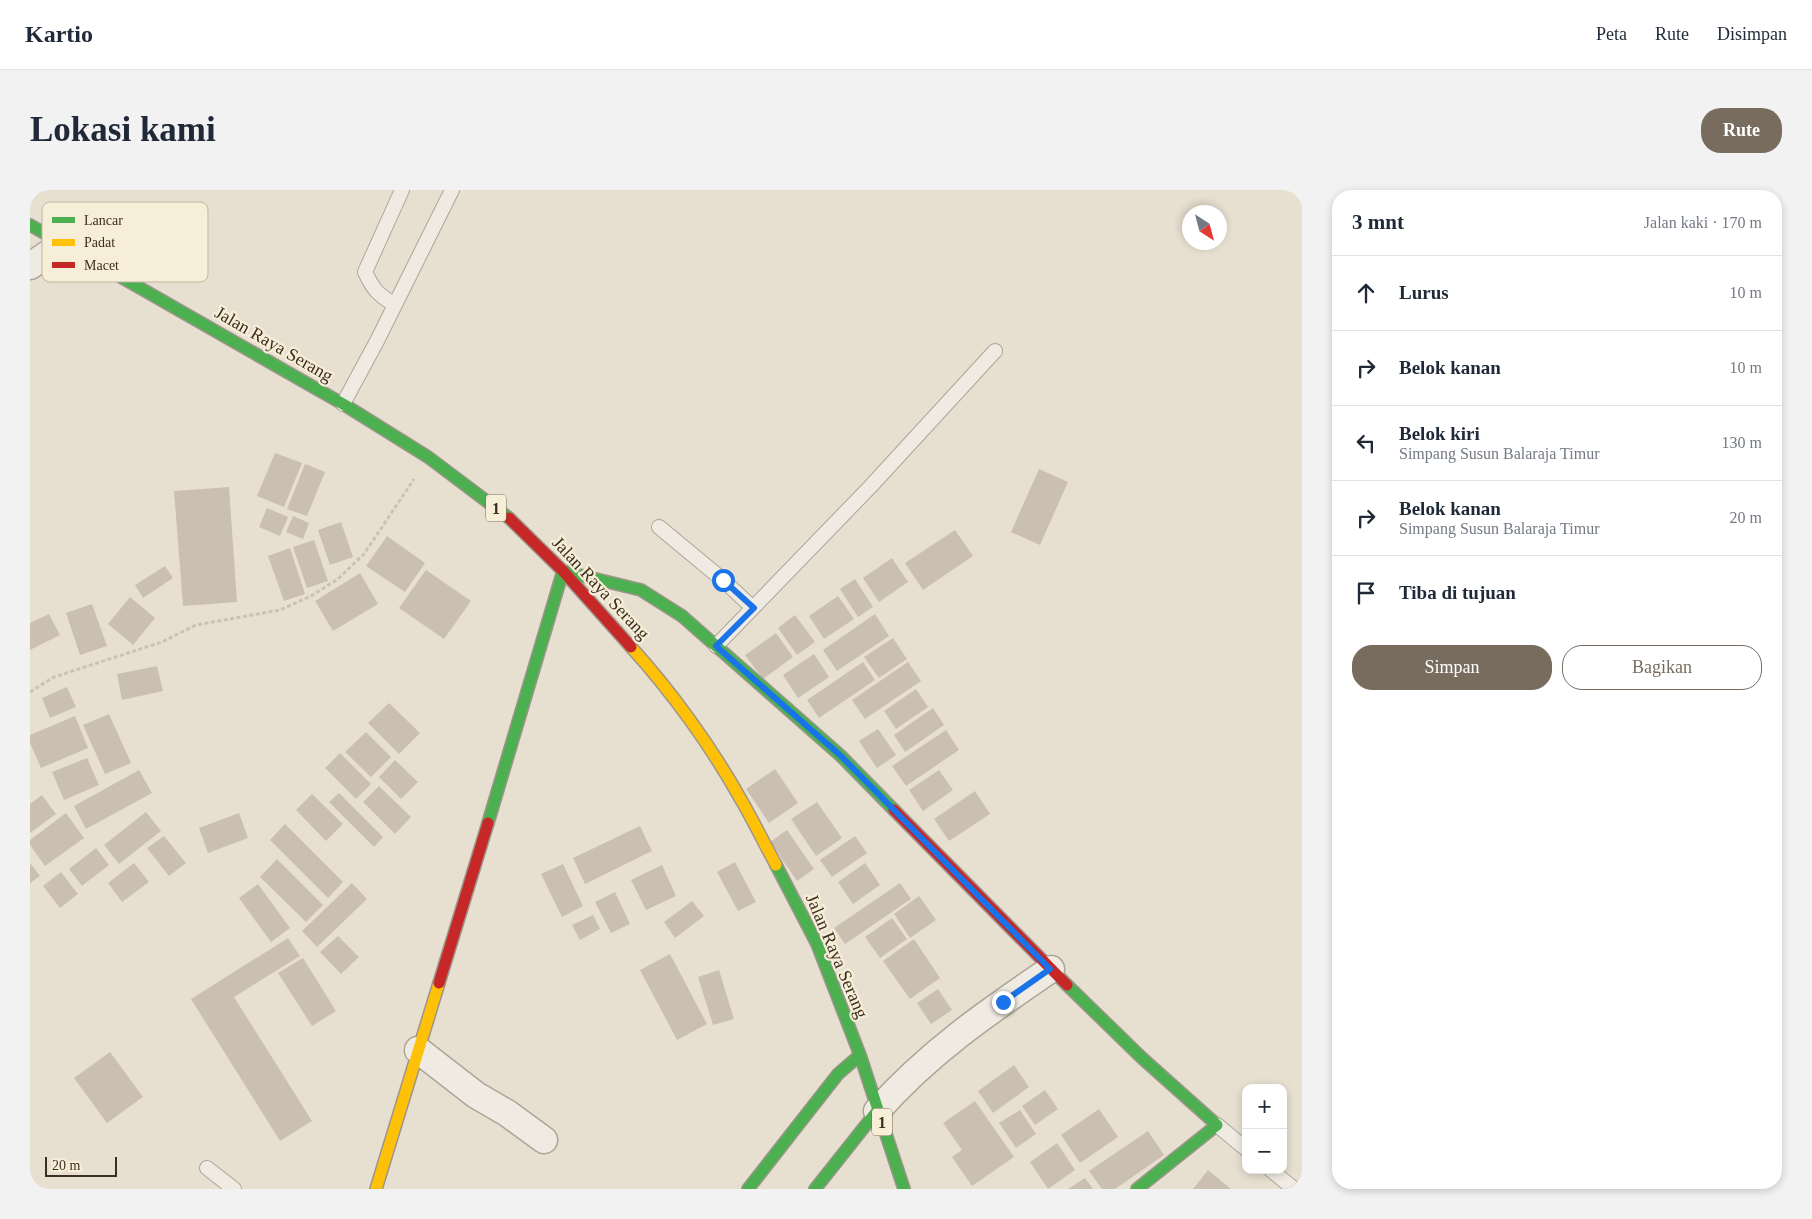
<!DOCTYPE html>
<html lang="id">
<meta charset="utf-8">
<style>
body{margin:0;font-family:Georgia,serif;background:#f2f2f3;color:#1f2937}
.controls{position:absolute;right:15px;bottom:15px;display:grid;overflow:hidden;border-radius:10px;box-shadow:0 2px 8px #0003}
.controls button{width:45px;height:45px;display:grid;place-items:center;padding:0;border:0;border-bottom:1px solid #e0e1e3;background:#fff;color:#1f2937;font:25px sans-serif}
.compass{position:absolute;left:1152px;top:15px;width:45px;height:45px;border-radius:50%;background:#fff;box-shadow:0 2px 8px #0003;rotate:144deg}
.scale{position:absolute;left:15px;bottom:12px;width:72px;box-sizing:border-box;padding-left:5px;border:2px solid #3d2e20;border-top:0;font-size:14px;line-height:18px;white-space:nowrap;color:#3d2e20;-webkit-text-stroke:4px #f7eed8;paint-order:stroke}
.stop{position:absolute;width:15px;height:15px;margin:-11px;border:4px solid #1a73e8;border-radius:50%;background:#fff}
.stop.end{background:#1a73e8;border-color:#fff;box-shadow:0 1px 5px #0008}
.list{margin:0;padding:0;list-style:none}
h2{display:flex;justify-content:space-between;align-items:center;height:65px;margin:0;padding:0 20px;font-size:21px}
h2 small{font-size:16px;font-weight:400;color:#747a83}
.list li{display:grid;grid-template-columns:32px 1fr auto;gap:15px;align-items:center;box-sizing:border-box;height:75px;padding:0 20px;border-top:1px solid #e0e1e3}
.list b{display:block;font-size:19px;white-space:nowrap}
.list p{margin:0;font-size:16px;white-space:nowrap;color:#747a83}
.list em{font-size:16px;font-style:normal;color:#747a83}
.actions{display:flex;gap:10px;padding:15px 20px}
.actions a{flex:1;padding:11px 0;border:1px solid #786c5e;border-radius:20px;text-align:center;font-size:18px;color:#786c5e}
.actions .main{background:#786c5e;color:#fff}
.icon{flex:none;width:28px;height:28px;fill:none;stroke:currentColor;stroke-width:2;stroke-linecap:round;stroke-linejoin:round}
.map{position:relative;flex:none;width:1272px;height:999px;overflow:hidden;border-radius:20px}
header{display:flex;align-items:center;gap:30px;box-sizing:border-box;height:70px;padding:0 25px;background:#fff;border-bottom:1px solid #e0e1e3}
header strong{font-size:24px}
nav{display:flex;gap:28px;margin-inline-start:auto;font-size:18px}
.intro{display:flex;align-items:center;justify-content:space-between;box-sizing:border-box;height:120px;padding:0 30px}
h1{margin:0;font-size:35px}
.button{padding:12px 22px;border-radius:20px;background:#786c5e;color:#fff;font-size:18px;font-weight:700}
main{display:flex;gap:30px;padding:0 30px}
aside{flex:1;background:#fff;border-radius:20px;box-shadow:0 2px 8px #0003}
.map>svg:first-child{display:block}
</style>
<header>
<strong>Kartio</strong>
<nav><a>Peta</a><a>Rute</a><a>Disimpan</a></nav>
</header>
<div class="intro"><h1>Lokasi kami</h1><a class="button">Rute</a></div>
<main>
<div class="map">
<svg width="1272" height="999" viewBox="0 0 1272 999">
<rect width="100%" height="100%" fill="#e7e0d1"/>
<path fill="#cbbfb2" d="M245,263l27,10 -18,44 -27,-11z
M275,274l20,8 -18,44 -20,-7z
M1009,279l29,13 -28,63 -29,-13z
M199,297l8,115 -54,4 -9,-115z
M237,318l21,9 -8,19 -21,-9z
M263,326l16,7 -6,16 -17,-7z
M311,332l12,35 -23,8 -12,-35z
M925,340l18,26 -50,34 -18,-27z
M357,346l38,27 -20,29 -39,-26z
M284,350l14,41 -21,7 -14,-41z
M260,358l15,46 -21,7 -16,-45z
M862,368l16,24 -29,20 -16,-24z
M135,376l8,12 -30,20 -8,-13z
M396,380l45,31 -27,38 -45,-31z
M330,383l18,31 -45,27 -18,-30z
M825,389l18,28 -15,10 -18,-28z
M808,406l16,23 -30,20 -15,-23z
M100,407l25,21 -22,27 -25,-21z
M62,414l15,42 -27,9 -14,-42z
M19,424l11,21 -30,15v-27z
M845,424l14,22 -52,35 -14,-21z
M765,425l20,27 -18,13 -19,-27z
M746,443l17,24 -30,22 -18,-24z
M863,448l14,21 -28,19 -15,-21z
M784,464l15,23 -31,21 -15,-23z
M833,472l12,18 -56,38 -12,-18z
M878,472l13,19 -56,38 -13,-19z
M127,476l6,25 -41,9 -5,-26z
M37,497l9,20 -26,11 -8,-20z
M886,499l12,18 -32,22 -12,-18z
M359,513l31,30 -21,21 -31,-31z
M903,518l11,17 -39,27 -11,-17z
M79,524l22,49 -26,11 -22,-49z
M45,526l13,32 -47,20 -11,-25v-8z
M848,539l18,26 -19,13 -18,-27z
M916,540l13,20 -53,36 -14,-20z
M336,542l25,25 -20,20 -26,-25z
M310,563l31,31 -15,15 -31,-31z
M57,568l12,27 -35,15 -12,-28z
M365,570l23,22 -17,17 -22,-22z
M745,579l23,34 -29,20 -23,-34z
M109,580l13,23 -66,36 -12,-23z
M909,580l14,20 -30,21 -14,-21z
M349,596l32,31 -16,17 -32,-32z
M945,601l15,23 -41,27 -15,-22z
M309,603l44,44 -9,10 -45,-45z
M282,604l31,30 -17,17 -30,-31z
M12,605l14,19 -26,19v-29z
M787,612l25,36 -26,18 -25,-37z
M116,622l15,19 -42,33 -15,-19z
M36,623l18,25 -39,28 -15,-21v-5z
M209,623l9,25 -40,15 -9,-25z
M255,634l58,58 -15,16 -58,-58z
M610,636l12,25 -67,33 -12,-26z
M757,640l27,39 -17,12 -27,-39z
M134,646l22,27 -17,13 -22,-28z
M825,646l12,17 -35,24 -12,-17z
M66,658l13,17 -27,21 -13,-17z
M247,669l46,46 -17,17 -46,-45z
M705,672l21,40 -18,9 -21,-39z
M0,673l10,13 -10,7z
M104,673l15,19 -27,20 -14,-19z
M835,673l15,22 -27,19 -15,-22z
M533,674l20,42 -21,11 -21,-43z
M632,675l14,31 -30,14 -15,-30z
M31,682l17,22 -18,14 -17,-22z
M322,693l15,16 -50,48 -15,-16z
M870,693l11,16 -66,45 -11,-16z
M228,694l32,44 -19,14 -32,-44z
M585,702l15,32 -19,9 -16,-31z
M889,706l17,24 -26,18 -16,-24z
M662,711l12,15 -29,22 -11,-16z
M563,725l7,14 -20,11 -8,-15z
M862,728l15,21 -27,19 -15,-21z
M308,746l21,21 -18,17 -21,-22z
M258,748l12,18 -66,41 78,124 -32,20 -89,-142z
M884,749l26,39 -30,21 -27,-38z
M640,764l37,70 -30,16 -37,-70z
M273,768l33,53 -24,15 -34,-53z
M689,780l15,49 -21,6 -15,-48z
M908,799l14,21 -21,14 -14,-21z
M80,862l33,45 -36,26 -33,-45z
M984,875l15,22 -36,26 -15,-22z
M1015,900l13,19 -23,16 -13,-19z
M945,911l39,56 -42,29 -20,-29 10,-7 -19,-27z
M1069,919l19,28 -38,26 -19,-28z
M990,920l16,24 -20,14 -17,-25z
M1118,941l16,24 -49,34h-13l-13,-18z
M1027,953l18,27 -27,19 -18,-27z
M1178,980l23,19h-38z
M1055,988l8,11h-25z"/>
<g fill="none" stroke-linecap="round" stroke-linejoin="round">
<defs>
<path id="lane" d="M364,114c-16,-9 -21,-15 -29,-32l37,-82
M313,214l34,-63 75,-151
M629,337l64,53 30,28
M686,456l154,-159 125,-136
M1187,935l29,24
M177,978l27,21
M1241,980l23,19"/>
<path id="street" d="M0,76l34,-23
M388,860l58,45 31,18 37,27
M847,921c51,-58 111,-99 174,-142"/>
<path id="fast" d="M0,35l313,179 85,53 81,61
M458,633l75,-252 78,19 41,26 159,140 53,54
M746,675l41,79 43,111 44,134
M1037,795l75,73 75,67 -80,64
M718,999l90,-115 22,-19
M785,999l62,-78"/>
<path id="slow" d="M601,457c40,44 80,99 109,151 13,22 24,45 36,67
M346,999l63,-206"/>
<path id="jam" d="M479,328l54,53 68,76
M864,620l173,175
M409,793l49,-160"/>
</defs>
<use href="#lane" stroke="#ada599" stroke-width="16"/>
<use href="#street" stroke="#ada599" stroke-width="29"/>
<use href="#fast" stroke="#9c958a" stroke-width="14"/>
<use href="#slow" stroke="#9c958a" stroke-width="14"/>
<use href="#jam" stroke="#9c958a" stroke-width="14"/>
<path stroke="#c8c2b9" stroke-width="3" stroke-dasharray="4 2.5" stroke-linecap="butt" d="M0,502l24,-15 108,-35 34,-17 84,-15 31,-14 27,-17 26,-25 50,-75"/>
<use href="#lane" stroke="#efebe3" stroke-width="14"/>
<use href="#street" stroke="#efebe3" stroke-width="26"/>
<use href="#fast" stroke="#4caf50" stroke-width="11"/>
<use href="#slow" stroke="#ffc107" stroke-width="11"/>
<use href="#jam" stroke="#c62828" stroke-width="11"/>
</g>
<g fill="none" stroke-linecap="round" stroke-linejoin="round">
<path stroke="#1a73e8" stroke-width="6" d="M693,390l31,28 -38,38 125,110 209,213 -47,33"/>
</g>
<g text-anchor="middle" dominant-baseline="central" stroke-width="4.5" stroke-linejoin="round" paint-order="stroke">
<g fill="#f7eed8" stroke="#756857" stroke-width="1">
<rect x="456" y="304.5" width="20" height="27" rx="4"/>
<rect x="842" y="918.5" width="20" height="27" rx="4"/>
</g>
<g font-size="16" font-weight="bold" fill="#3d2e20">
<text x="466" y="318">1</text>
<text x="852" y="932">1</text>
</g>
<g font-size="18" fill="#3d2e20" stroke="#f7eed8">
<text transform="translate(244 154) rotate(30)">Jalan Raya Serang</text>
<text transform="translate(571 398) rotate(47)">Jalan Raya Serang</text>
<text transform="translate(807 766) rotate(67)">Jalan Raya Serang</text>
</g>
</g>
<rect x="12" y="12" width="166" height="80" rx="8" fill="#f7eed8" stroke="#bfb4a1" stroke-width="1"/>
<rect x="22" y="27" width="23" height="6" fill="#4caf50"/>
<rect x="22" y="49" width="23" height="7" fill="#ffc107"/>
<rect x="22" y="72" width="23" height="6" fill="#c62828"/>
<g font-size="14" fill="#3d2e20">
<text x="54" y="35">Lancar</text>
<text x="54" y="57">Padat</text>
<text x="54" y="80">Macet</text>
</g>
</svg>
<div class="controls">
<button>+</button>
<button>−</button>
</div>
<svg class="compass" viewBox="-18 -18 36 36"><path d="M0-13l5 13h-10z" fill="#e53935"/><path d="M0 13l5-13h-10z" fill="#747a83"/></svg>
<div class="scale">20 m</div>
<div class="stop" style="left:693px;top:390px"></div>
<div class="stop end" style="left:973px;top:812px"></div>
</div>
<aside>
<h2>3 mnt<small>Jalan kaki · 170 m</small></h2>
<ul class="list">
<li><svg class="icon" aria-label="ahead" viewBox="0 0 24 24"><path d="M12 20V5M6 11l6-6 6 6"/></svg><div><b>Lurus</b></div><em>10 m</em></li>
<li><svg class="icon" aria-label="right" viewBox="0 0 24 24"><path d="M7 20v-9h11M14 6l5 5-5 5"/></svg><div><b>Belok kanan</b></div><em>10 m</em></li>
<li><svg class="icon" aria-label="left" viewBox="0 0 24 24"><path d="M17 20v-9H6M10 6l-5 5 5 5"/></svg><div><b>Belok kiri</b><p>Simpang Susun Balaraja Timur</p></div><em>130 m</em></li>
<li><svg class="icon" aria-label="right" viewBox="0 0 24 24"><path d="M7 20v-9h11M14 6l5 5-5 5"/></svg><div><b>Belok kanan</b><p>Simpang Susun Balaraja Timur</p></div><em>20 m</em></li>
<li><svg class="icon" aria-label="arrive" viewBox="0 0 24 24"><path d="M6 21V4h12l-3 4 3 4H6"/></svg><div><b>Tiba di tujuan</b></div></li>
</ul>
<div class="actions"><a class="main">Simpan</a><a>Bagikan</a></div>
</aside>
</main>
